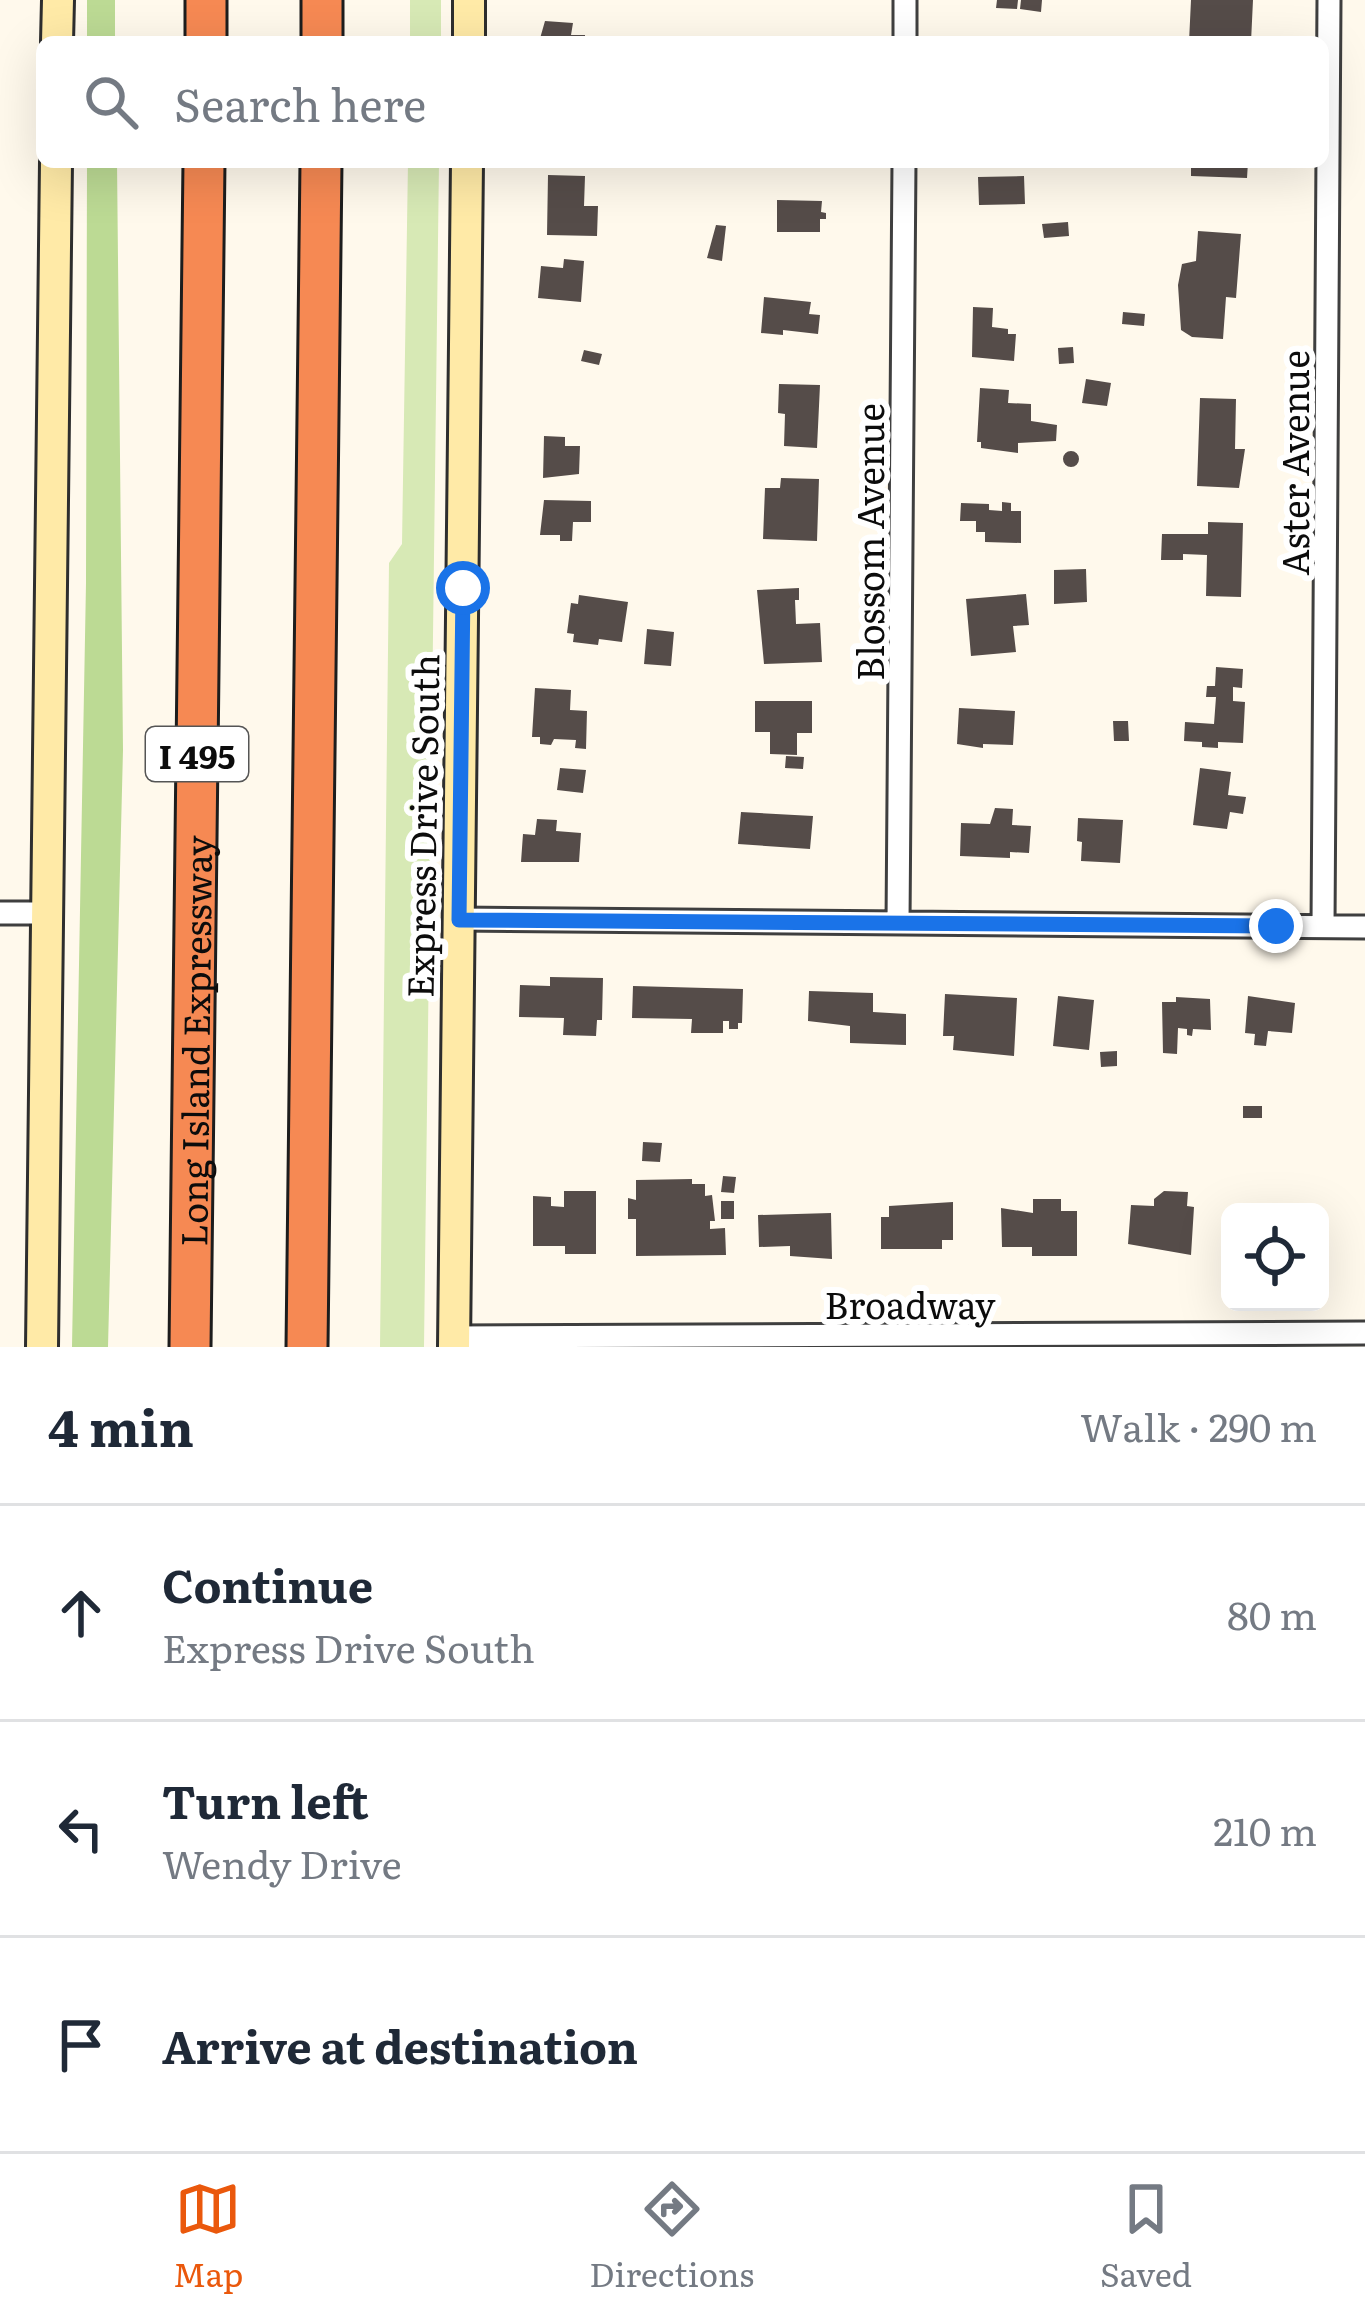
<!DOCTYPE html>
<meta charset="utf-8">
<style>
body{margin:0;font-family:Literata,serif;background:#f6f6f7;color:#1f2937}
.controls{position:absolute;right:36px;bottom:36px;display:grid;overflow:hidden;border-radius:18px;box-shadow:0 12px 48px #0002}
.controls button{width:108px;height:108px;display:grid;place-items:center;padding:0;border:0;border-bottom:3px solid #e0e1e3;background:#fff;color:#1f2937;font:60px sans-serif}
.stop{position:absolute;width:36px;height:36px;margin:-27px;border:9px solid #1a73e8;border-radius:50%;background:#fff}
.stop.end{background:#1a73e8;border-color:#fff;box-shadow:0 3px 12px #0008}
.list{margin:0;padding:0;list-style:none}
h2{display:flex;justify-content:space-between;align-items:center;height:156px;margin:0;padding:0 48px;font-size:51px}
h2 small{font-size:39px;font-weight:400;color:#747a83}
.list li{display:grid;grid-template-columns:78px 1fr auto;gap:36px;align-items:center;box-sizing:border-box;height:216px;padding:0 48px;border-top:3px solid #e0e1e3}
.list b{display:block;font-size:45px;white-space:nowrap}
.list p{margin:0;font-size:39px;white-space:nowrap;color:#747a83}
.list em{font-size:39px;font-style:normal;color:#747a83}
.icon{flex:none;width:66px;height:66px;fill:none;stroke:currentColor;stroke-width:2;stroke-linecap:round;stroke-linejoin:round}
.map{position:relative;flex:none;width:1365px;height:1347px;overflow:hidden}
.search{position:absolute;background:#fff;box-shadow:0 12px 48px #0002;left:36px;right:36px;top:36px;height:132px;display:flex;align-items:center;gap:30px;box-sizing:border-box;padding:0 42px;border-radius:18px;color:#747a83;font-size:45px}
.sheet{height:804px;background:#fff}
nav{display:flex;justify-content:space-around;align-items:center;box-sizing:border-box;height:168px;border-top:3px solid #e0e1e3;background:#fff;font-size:33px;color:#747a83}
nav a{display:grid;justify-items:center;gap:6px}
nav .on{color:#ea580c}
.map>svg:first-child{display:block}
</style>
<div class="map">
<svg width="1365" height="1347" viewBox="0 0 1365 1347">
<rect width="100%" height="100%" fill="#fff9ec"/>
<path fill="#d7e9b5" d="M410,0h31v42h-31z
M408,162h31l-15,1185h-44l9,-784 13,-19z"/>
<path fill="#bcda94" d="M87,0h28v42h-28z
M87,162h30l6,588 -15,597h-36l14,-764z"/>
<path fill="#554c49" d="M997,0h21l-1,9 -21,-1z
M1021,0h21l-1,12 -21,-3z
M1191,0h62l-2,42h-62z
M545,21l28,2 -2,12h14v7h-46z
M1191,162h57l-1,16 -56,-2z
M548,175l37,1 -1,30h14l-1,30 -50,-1z
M1024,176l1,28 -46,1 -1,-28z
M777,200l45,1 -1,11 5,1v6h-6v13h-43z
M1068,222l1,14 -25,2 -2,-14z
M716,225l10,1 -4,35 -15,-3z
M1198,231l43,3 -5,64 -10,-1 -3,42 -31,-2 -11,-7 -3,-45 4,-21 14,-3z
M564,259l20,2 -3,41 -43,-4 3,-32 22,2z
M764,297l47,5 -2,12 11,1 -2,19 -35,-4v5l-22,-2z
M973,307l20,1 -1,19 16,2v5h8l-2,27 -42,-4z
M1123,312l22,2 -1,12 -22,-2z
M1073,347l1,16 -15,1 -1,-16z
M584,350l18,4 -3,11 -18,-4z
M1086,379l25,4 -4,23 -25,-3z
M779,384l41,1 -3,63 -33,-2 1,-32 -7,-1z
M980,388l29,2 -1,13 23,1v17l26,4 -1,16 -38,2v10l-37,-5v-6h-4z
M1200,398l36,1 -1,50h10l-6,39 -42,-2z
M544,436l21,1v9h15l-1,28 -36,4z
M1063 459a8 8 0 1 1 16 0a8 8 0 1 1-16 0Z
M781,478l38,1 -2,62 -54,-2 2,-51h15z
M544,500l47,1v21h-18l-1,19h-12v-6h-20z
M1002,502l9,1v8h10v32l-36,-1v-10h-9v-11h-16l1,-18 28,1v6l13,1z
M1208,522l35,1 -2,74 -35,-1 1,-41 -24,-1v6h-22l1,-26h46z
M1086,569l1,33 -33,2v-34z
M799,588v12h-4l1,24 24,-1 2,39 -58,2 -7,-74z
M1026,594l3,31 -16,1 3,26 -45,4 -5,-57z
M579,595l49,7 -6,40 -23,-3 -1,6 -25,-3 1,-8 -7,-1 4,-30 7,1z
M647,629l27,3 -3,34 -27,-2z
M1216,667l27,2 -1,19 -9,-1v14l12,1 -2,41 -25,-1v6l-16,-1v-5l-18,-1 1,-19 29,2 2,-27h-10l1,-11h8z
M535,688l36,2 -1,20 17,1 -1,38 -11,-1 1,-8 -22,-1 -3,6 -11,-1v-7h-8z
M755,701h57v32h-15v22l-27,-1v-22h-15z
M959,708l56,3 -2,34 -30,-1v4l-26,-4z
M1113,721h15l1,20h-15z
M786,756l18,1 -1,12 -18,-1z
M560,768l26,2 -3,23 -26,-3z
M1200,768l31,4 -3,23 18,2 -3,17 -13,-2 -3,17 -34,-4z
M995,808l18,1 -1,16 19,1 -2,27 -19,-1v6l-50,-2 1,-33 29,1z
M741,812l72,4 -3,33 -72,-5z
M1078,818l45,2 -3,43 -39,-2 1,-19 -5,-1z
M537,819l20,1 -1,11 25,2 -2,29h-58l2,-28 12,1z
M550,977l53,1 -1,42h-5l-1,16 -33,-1 1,-17 -45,-1 1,-32 30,1z
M633,986l110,3 -1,34h-4v6h-9v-8h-6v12h-32l1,-14 -60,-1z
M809,991l64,2v19l33,2v31l-56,-2v-17l-42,-5z
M945,994l72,4 -3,58 -61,-6 1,-14h-11z
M1058,996l36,4 -5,50 -36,-4z
M1248,996l47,7 -3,30 -24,-2 -2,15 -12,-1 1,-11 -10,-1z
M1176,997l34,2 1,31 -18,-1 -1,7 -5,-1v-6l-9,-1 -1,26 -14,-1 -1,-51h14z
M1117,1051v15l-16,1 -1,-15z
M1243,1106h19v12h-19z
M643,1142l19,1 -2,19 -18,-1z
M723,1176l13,1 -2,16 -13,-1z
M692,1179v5h13v12l7,-1 3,26h-5v8l15,-1 1,27 -90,1v-37h-8v-21l8,2v-20z
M564,1191h32v63h-31v-8h-32v-50l18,1v9l13,1z
M1164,1191l24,1 -1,14 7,1 -3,48 -63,-11 3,-39 23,1v-7z
M1033,1199h28v12h16v45h-45v-9h-30l-1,-39 32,5z
M721,1201h13v18h-13z
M953,1202v38h-11v9h-61v-32h8v-11z
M1243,1203l66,2 -1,7h-66z
M831,1213l1,46 -42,-3v-10l-31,1 -1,-32z"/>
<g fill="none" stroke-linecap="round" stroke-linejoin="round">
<defs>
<path id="street" d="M905,42v-42
M0,913h47
M459,919l906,8
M898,923l6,-761
M1323,926l6,-926
M454,1337l911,-4"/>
<path id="secondary" d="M57,42l1,-42
M469,42v-42
M42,1347l14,-1185
M454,1347l13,-1185"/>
<g id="highway">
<path d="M206,42v-42"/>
<path d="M322,42v-42"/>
<path id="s1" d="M190,1347l14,-1185"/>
<path d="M307,1347l14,-1185"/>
</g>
</defs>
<use href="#street" stroke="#3f3f3f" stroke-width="27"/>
<use href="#secondary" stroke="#2e2e2e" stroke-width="36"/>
<use href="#highway" stroke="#1d1d1d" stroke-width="45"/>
<use href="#street" stroke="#fff" stroke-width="21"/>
<use href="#secondary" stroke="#ffeaa7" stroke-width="30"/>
<use href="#highway" stroke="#f68953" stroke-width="39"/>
</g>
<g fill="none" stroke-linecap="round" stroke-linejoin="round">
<path stroke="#1a73e8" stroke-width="15" d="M463,588l-4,332 817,6"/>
</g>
<g text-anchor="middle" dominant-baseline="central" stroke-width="12" stroke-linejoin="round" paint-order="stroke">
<rect fill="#fff" stroke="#555" stroke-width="3" x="146" y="727" width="102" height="54" rx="9"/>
<g font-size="33" font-weight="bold" fill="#0c0c0c">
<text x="197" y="754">I 495</text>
</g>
<g font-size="36" fill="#0c0c0c" stroke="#fff">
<text transform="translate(1293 463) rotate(-90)">Aster Avenue</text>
<text transform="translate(868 542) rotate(-90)">Blossom Avenue</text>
<text transform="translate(421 826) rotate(-89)">Express Drive South</text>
<text stroke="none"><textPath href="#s1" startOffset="306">Long Island Expressway</textPath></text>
<text x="910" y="1303">Broadway</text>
</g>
</g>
</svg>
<div class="controls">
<button><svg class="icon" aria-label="locate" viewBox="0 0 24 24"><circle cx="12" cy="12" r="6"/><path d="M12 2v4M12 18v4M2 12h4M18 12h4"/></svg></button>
</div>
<div class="stop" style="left:463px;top:588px"></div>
<div class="stop end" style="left:1276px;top:926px"></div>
<div class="search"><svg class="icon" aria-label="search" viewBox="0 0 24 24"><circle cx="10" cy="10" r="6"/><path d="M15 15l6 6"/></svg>Search here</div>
</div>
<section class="sheet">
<h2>4 min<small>Walk · 290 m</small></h2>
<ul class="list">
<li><svg class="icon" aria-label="ahead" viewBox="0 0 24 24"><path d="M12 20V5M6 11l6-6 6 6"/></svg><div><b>Continue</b><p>Express Drive South</p></div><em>80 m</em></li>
<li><svg class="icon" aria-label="left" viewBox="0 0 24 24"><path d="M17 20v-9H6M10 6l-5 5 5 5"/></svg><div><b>Turn left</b><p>Wendy Drive</p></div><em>210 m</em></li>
<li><svg class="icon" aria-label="arrive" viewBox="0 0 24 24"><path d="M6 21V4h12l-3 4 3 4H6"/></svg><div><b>Arrive at destination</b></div></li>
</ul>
</section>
<nav>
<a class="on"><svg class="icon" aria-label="map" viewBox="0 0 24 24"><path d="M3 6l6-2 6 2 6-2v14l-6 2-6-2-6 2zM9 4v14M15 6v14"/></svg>Map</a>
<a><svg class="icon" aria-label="directions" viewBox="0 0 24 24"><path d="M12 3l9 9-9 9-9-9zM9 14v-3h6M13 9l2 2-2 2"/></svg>Directions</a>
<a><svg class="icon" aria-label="saved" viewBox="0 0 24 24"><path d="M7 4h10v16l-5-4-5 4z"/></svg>Saved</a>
</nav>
